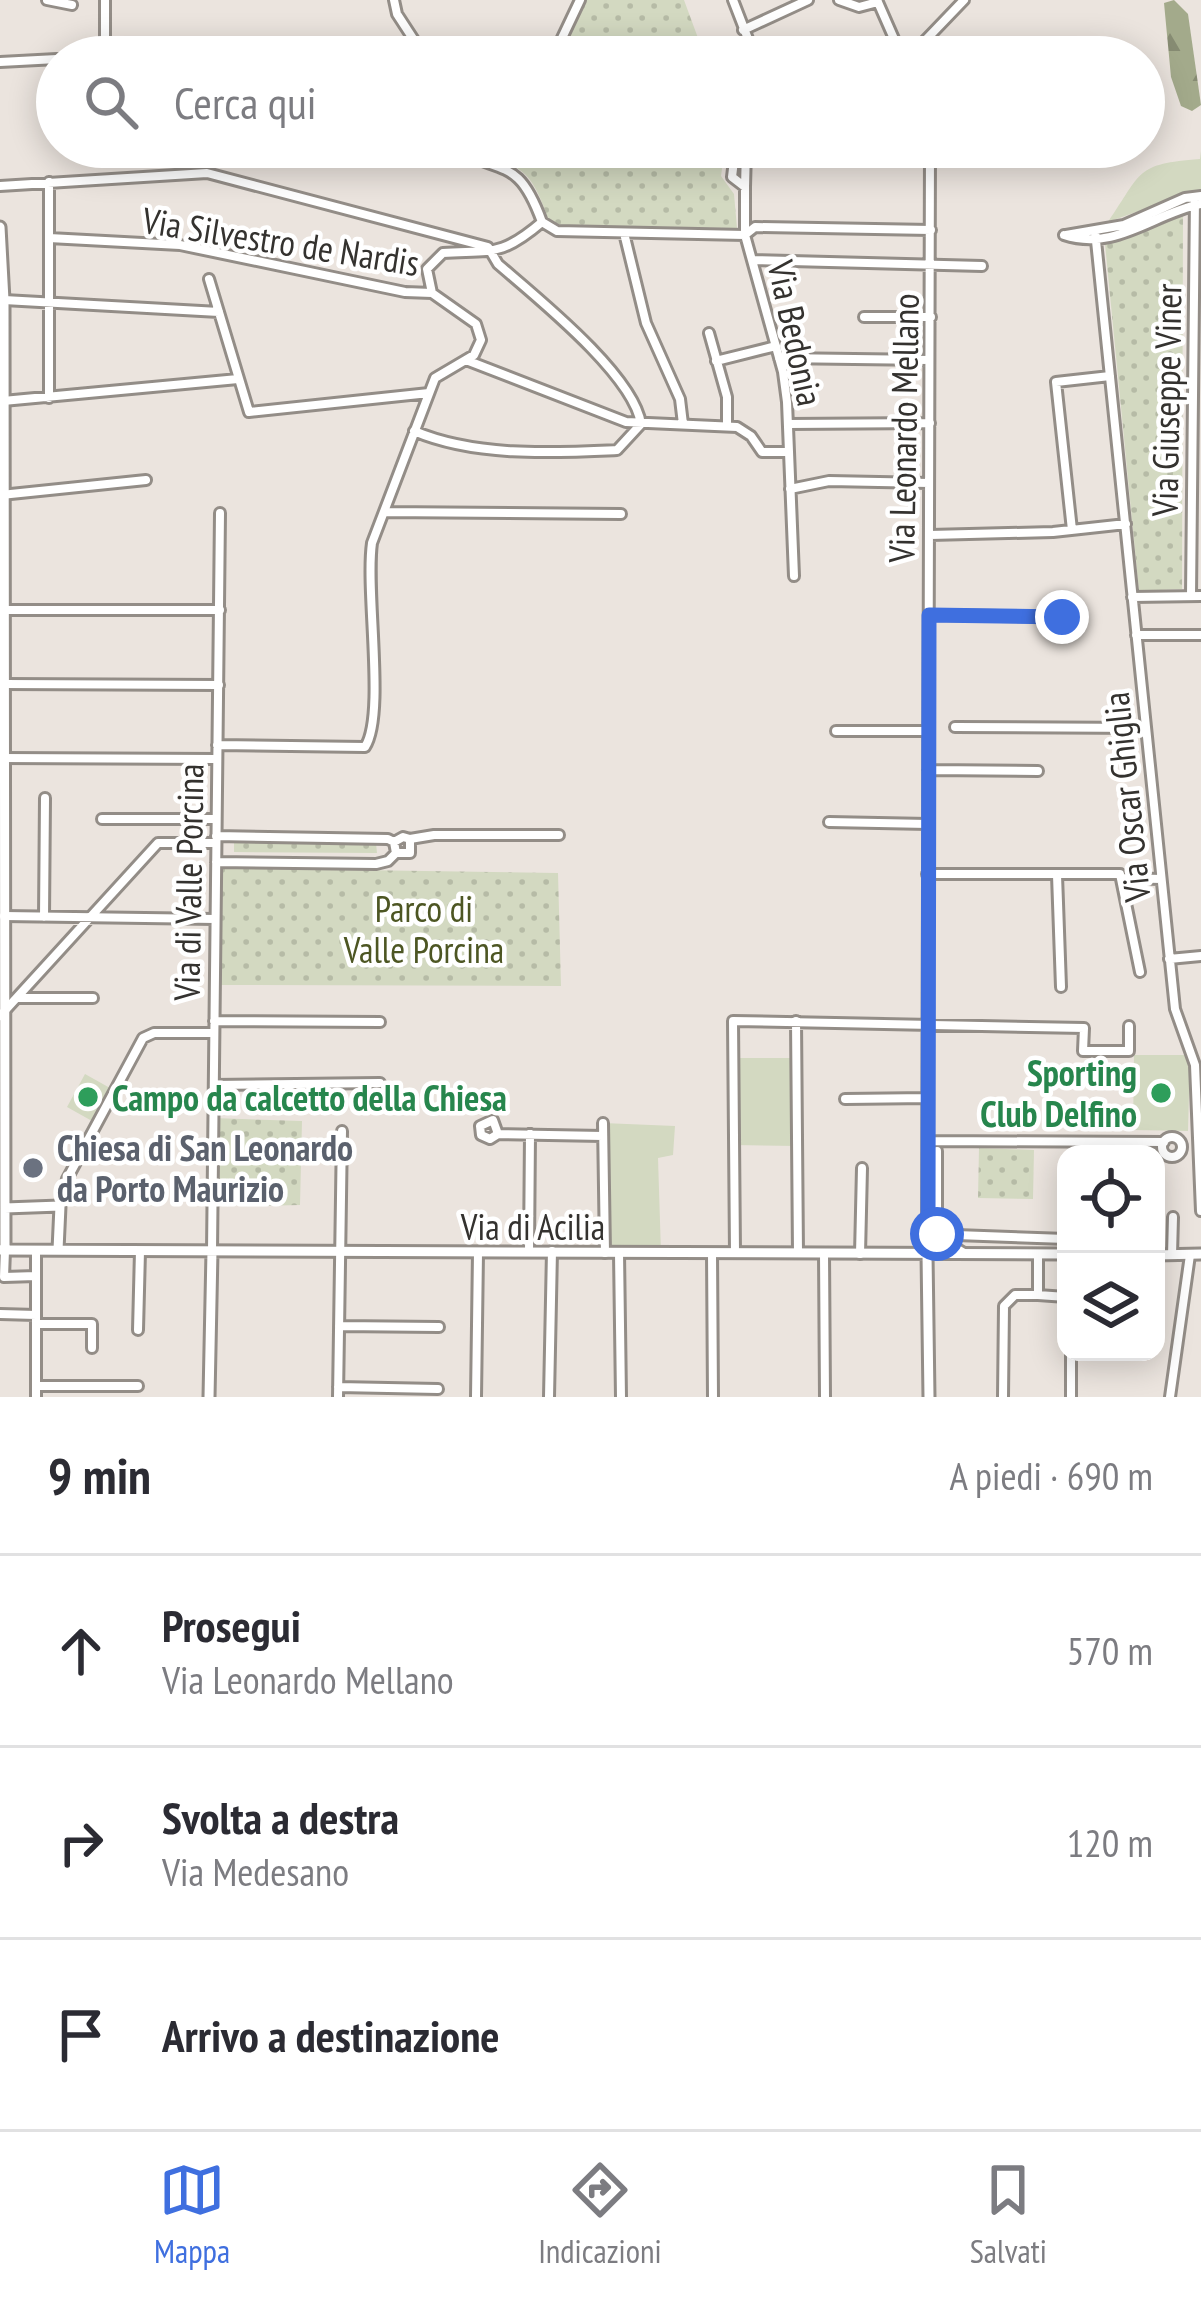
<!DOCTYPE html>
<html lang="it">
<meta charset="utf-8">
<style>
body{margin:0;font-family:"PT Sans Narrow",sans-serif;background:#f7f7f7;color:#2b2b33}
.controls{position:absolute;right:36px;bottom:36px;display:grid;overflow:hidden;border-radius:24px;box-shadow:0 6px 30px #0003}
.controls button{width:108px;height:108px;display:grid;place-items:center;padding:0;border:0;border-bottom:3px solid #e1e1e2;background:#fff;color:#2b2b33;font:60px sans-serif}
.stop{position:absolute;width:36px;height:36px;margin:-27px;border:9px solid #3f6fdf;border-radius:50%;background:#fff}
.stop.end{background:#3f6fdf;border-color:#fff;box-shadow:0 3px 12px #0008}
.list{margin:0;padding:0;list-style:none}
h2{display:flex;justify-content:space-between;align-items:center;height:156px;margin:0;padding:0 48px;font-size:51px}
h2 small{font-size:39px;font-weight:400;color:#7c7c81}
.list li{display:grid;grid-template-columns:78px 1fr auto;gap:36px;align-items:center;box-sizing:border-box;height:192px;padding:0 48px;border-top:3px solid #e1e1e2}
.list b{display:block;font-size:45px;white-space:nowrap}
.list p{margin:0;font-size:39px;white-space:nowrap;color:#7c7c81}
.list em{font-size:39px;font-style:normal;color:#7c7c81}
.icon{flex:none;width:66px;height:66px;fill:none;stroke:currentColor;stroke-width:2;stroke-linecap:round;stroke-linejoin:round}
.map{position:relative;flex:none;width:1201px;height:1397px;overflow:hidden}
.search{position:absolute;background:#fff;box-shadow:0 6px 30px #0003;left:36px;right:36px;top:36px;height:132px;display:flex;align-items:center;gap:30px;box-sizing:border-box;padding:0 42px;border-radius:66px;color:#7c7c81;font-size:45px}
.sheet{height:732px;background:#fff}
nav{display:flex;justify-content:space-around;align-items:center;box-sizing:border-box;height:168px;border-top:3px solid #e1e1e2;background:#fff;font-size:33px;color:#7c7c81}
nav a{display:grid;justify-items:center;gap:6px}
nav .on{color:#3f6fdf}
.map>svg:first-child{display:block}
</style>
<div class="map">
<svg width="1201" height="1397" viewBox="0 0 1201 1397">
<defs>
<pattern id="forest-firs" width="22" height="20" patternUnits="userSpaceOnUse" patternTransform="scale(3)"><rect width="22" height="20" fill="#a3aa8b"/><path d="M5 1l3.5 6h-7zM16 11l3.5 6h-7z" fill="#868b72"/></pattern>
<pattern id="park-dots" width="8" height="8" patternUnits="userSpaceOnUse" patternTransform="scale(3)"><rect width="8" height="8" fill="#d3d9c1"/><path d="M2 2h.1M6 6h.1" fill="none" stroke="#b6bba6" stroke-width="1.8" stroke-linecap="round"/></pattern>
</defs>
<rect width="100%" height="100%" fill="#ebe4de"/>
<path fill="#d3d9c1" d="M1201,151v38l-93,33c35,-51 27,-58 92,-63z
M1134,1055h56l-2,76 -55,-1z
M734,1058h62l1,88 -63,-1z
M85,1074l25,14 -18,33 -25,-14z
M603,1123l72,3 -2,29 -15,3 3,95 -55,1z"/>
<path fill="url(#forest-firs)" d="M1174,0l14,14 13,91 -9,6 -11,-5 -10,-29 -7,-74z"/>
<path fill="url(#park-dots)" d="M586,0h98l21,57h-147z
M464,147h261l-4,29 13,18 3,34 -172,-1 -17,-8c-20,-60 -32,-50 -84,-72z
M1183,213l-1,376 -43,2 -34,-347z
M234,842l142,1 1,10 -143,-1z
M222,868l336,5 3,113 -340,-1z
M213,1118l89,3 -2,84 -42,1 -5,-22 -40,-5z
M979,1148l55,2 -1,49 -55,-1z"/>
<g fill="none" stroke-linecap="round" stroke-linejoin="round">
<defs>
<path id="street" d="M47,0l25,5
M394,0l3,14 28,43
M733,0l22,57
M839,0l20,7 19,-5
M877,0l25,57
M743,30l65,-30
M917,49l47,-49
M95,57l148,-10 22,10
M105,57v-57
M553,57l27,-57
M0,62l57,-3
M745,147l1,2 -1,38 -13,-10 3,-25z
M49,182v216
M0,186l207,-13 281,74 10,17c38,33 136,111 143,160l-24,26c-65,3 -142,7 -203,-19
M745,187v48l10,-8 176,3
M542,222l15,9 188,4 38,137 4,30 7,174
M1095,231l80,778 20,56 6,146
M624,233l22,90 34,76 3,25
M1064,235c51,17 90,-22 137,-31
M1066,235l58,-10 61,-27 16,-2
M49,238l131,7 225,47 27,1
M754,260l228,6
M209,279l40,133 180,-19
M4,300l215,12
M864,317h67
M709,333l18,64v29
M779,358l150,2
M466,360l160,62 111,5 14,9 11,16h27
M716,361l60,-15
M3,401l235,-22
M788,424l142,-1
M790,489l39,-8 100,2
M1,495l145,-15
M384,512l237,2
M1072,530l-16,-148 54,-6
M930,535l123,-3 73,-8
M1191,596l4,-399
M1132,597l69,-1
M1,610h219
M929,615l133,2
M1136,635h65
M4,684l215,1
M955,727l191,1
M836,731h92
M217,745l148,2c21,-32 0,-155 7,-204l63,-165 39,-23 7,-15 -5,-16 -44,-31 -5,-24 16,-16c49,-3 58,4 99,-31 -24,-66 -39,-46 -91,-75
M1,758l216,1
M928,770l110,1
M102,819h114
M829,822l99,2
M216,836l172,3 6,3
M410,839v14h-14l-2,-11 9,-5 7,2 24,-4h125
M216,862l160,2 12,-3 8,-8
M927,874h193l20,98
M1057,875l4,112
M1121,878l40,1
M4,916l211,3
M44,917l1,-119
M1169,959l32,-3
M17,998h76
M0,1016l158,-173h58
M214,1021l166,1
M796,1021l2,232
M214,1085l166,-2
M845,1099l83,-1
M603,1123l2,130
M498,1134l-5,-14 -13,6 1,9 9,4 8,-5 105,2
M1162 1147a10 10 0 1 1 20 0a10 10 0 1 1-20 0Z
M928,1141l236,1
M937,1151v64l19,20 110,4
M60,1206l7,-27 76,-141 11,-5h60
M930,1225l14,16 20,12
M5,1250l-1,27 32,-1v-26
M212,1251l8,-738
M529,1251l1,-117
M619,1253l2,144
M712,1253l1,144
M735,1253l-2,-232 351,7 -1,23h46v-25
M824,1253l1,144
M860,1254l2,-86
M927,1254l3,-1107
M1172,1255l1,-38
M36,1276v121
M1038,1295l28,2
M0,1314l36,1
M36,1324h56v24
M339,1326l100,1
M138,1330l2,-79
M36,1386h102
M338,1387l100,2
M338,1397l4,-266
M476,1397l2,-144
M549,1397l3,-146
M1003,1397l1,-91 11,-11h23v-41
M1071,1397v-45
M1170,1397l20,-142"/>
<path id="secondary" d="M0,227l4,73 1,950
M5,1208l55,-2 -2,44
M0,1250l1066,4
M927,1254l2,143
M1156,1255l45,-1
M209,1397l3,-146"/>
</defs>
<use href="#street" stroke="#938d87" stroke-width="14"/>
<use href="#secondary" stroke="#938d87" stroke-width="15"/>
<use href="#street" stroke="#fff" stroke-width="8"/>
<use href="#secondary" stroke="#fff" stroke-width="9"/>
</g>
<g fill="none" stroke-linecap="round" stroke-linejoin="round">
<path stroke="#3f6fdf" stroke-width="15" d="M937,1234l-9,-12 1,-607 133,2"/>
</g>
<g fill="#2e9e5b" stroke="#fff" stroke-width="4.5">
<circle cx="1161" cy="1093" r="12"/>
<circle cx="88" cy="1097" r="12"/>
</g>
<circle fill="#6b7280" stroke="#fff" stroke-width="4.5" cx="33" cy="1168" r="12"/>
<g text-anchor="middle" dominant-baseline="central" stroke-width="9" stroke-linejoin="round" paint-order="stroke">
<g font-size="36" fill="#34322f" stroke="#fff">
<text transform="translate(281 241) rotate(9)">Via Silvestro de Nardis</text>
<text transform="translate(796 333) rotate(78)">Via Bedonia</text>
<text transform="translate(1166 400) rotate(-89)">Via Giuseppe Viner</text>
<text transform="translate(903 428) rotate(-89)">Via Leonardo Mellano</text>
<text transform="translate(1126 797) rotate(-96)">Via Oscar Ghiglia</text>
<text transform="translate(188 882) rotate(-89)">Via di Valle Porcina</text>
<text x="533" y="1226">Via di Acilia</text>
</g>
<g font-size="36" fill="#4d5623" stroke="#fff">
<text x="424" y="908">Parco di<tspan x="424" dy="41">Valle Porcina</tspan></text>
</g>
<g font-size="36" font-weight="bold" fill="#27864d" stroke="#fff" text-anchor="end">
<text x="1137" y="1072">Sporting<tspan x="1137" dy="41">Club Delfino</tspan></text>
<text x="112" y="1097" text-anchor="start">Campo da calcetto della Chiesa</text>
</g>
<g font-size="36" font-weight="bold" fill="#5b616d" stroke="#fff" text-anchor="start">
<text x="57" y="1147">Chiesa di San Leonardo<tspan x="57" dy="41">da Porto Maurizio</tspan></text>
</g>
</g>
</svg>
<div class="controls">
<button><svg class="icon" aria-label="locate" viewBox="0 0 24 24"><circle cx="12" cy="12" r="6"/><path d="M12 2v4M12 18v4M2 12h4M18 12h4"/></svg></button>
<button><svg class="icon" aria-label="layers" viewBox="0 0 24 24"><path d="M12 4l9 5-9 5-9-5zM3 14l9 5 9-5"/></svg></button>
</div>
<div class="stop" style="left:937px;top:1234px"></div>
<div class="stop end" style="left:1062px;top:617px"></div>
<div class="search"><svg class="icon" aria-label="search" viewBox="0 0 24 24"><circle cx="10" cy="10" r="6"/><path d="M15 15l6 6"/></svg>Cerca qui</div>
</div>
<section class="sheet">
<h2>9 min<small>A piedi · 690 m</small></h2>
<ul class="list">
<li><svg class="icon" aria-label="ahead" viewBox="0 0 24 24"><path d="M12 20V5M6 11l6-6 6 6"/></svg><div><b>Prosegui</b><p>Via Leonardo Mellano</p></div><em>570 m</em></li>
<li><svg class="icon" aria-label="right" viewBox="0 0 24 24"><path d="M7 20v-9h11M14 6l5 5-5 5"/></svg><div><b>Svolta a destra</b><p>Via Medesano</p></div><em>120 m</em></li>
<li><svg class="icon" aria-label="arrive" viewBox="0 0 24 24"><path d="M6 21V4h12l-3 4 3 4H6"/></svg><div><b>Arrivo a destinazione</b></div></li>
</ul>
</section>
<nav>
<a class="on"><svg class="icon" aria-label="map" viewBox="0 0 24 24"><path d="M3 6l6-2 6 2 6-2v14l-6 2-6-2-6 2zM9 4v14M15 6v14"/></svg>Mappa</a>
<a><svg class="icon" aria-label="directions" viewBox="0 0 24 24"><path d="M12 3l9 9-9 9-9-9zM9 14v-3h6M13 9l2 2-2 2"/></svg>Indicazioni</a>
<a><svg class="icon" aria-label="saved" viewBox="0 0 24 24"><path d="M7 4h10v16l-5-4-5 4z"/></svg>Salvati</a>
</nav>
